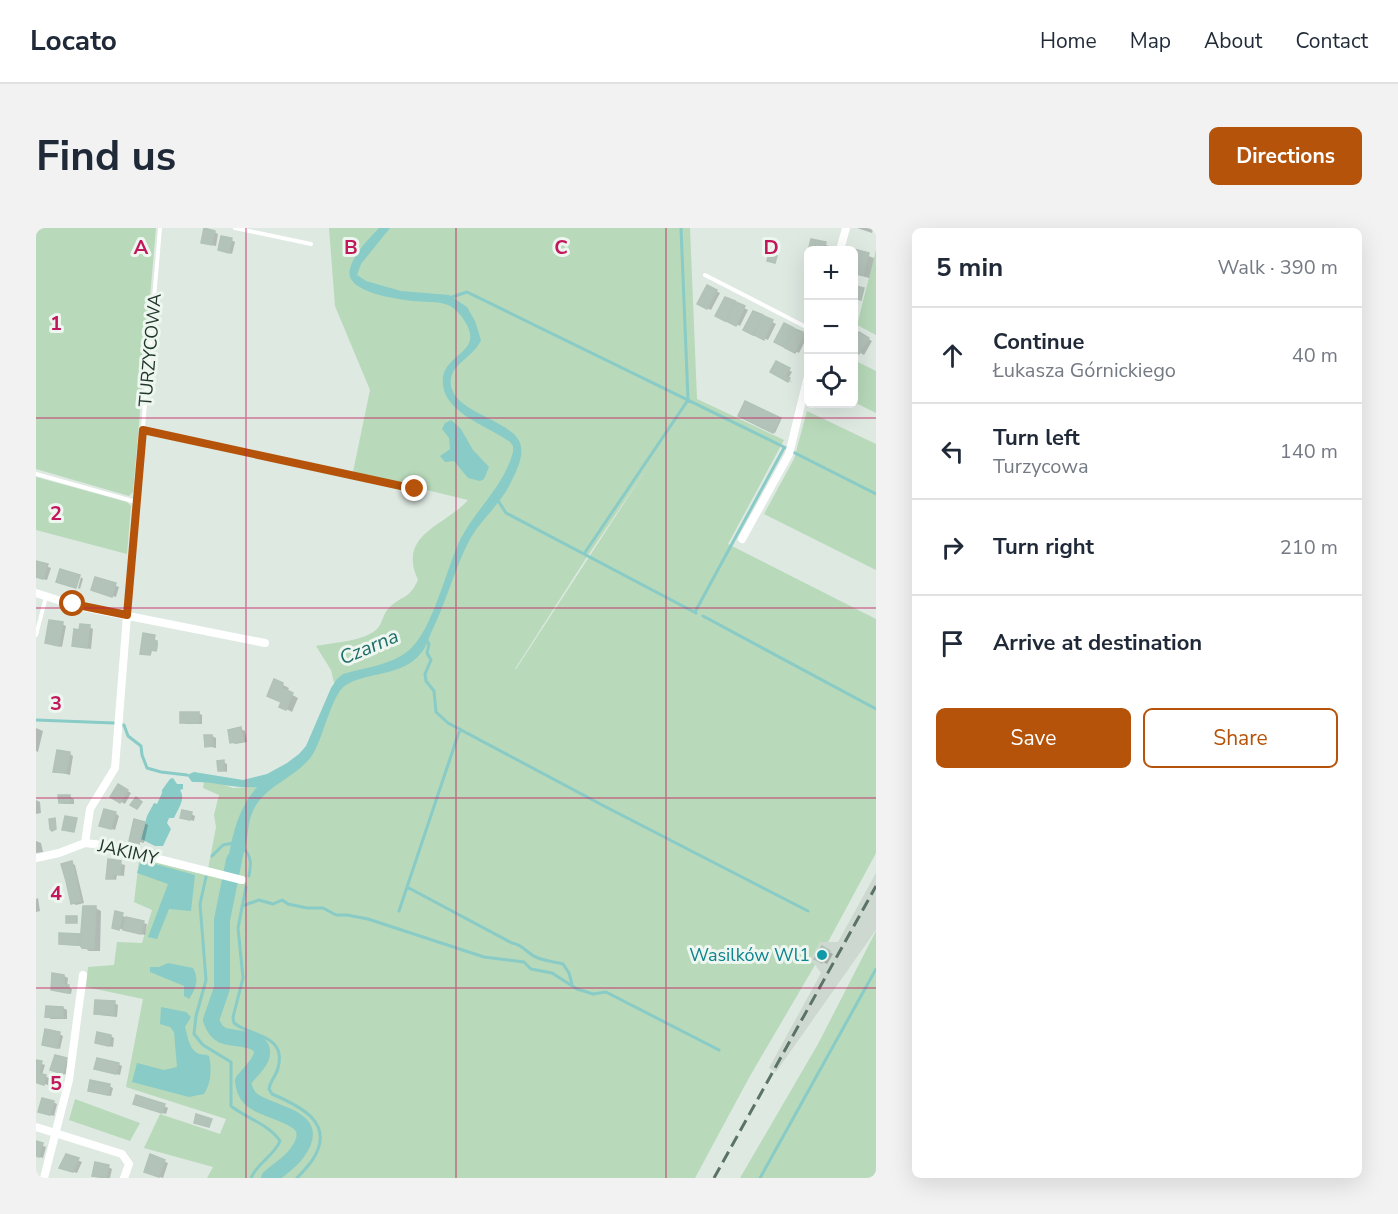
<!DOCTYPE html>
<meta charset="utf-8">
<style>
body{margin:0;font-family:"Nunito Sans",sans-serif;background:#f2f2f3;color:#1f2937}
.controls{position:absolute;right:18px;top:18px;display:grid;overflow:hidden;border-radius:9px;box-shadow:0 6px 24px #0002}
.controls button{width:54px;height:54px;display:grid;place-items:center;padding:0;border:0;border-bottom:2px solid #e0e1e3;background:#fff;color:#1f2937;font:30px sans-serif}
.stop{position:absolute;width:18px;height:18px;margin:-14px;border:4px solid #b45309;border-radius:50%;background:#fff}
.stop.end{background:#b45309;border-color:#fff;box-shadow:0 2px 6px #0008}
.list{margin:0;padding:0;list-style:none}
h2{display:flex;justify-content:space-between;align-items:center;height:78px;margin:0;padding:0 24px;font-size:26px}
h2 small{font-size:20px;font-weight:400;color:#747a83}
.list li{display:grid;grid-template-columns:39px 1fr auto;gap:18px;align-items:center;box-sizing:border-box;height:96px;padding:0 24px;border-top:2px solid #e0e1e3}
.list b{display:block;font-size:22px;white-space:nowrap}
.list p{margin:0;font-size:20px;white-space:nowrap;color:#747a83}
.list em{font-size:20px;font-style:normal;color:#747a83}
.actions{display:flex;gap:12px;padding:18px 24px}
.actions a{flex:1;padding:14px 0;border:2px solid #b45309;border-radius:9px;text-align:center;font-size:21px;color:#b45309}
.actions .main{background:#b45309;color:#fff}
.icon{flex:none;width:33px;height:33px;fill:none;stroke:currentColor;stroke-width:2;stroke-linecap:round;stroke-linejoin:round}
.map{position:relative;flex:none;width:840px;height:950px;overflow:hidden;border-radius:9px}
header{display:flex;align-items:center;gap:36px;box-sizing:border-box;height:84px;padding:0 30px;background:#fff;border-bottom:2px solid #e0e1e3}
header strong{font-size:28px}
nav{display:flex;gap:33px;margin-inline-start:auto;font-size:21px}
.intro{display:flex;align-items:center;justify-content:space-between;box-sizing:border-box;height:144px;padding:0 36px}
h1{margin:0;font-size:42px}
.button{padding:15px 27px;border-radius:9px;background:#b45309;color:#fff;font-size:21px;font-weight:700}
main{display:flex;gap:36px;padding:0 36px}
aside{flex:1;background:#fff;border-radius:9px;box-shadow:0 6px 24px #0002}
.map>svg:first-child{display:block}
</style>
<header>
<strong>Locato</strong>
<nav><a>Home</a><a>Map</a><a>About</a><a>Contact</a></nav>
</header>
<div class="intro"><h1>Find us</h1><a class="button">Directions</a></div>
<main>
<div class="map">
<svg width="840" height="950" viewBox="0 0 840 950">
<rect width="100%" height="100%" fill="#dee9e2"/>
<path fill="#cdd8d0" d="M840,645v57l-100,142 -7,-4 52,-95 -10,-14 9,-17h18z"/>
<path fill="#b8d9ba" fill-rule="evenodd" d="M0,0h120l-23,264 -4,4 -93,-27z
M293,0h361l7,171 87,41 -56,104 148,75v234l-48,89h-8l-9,17 4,6 -65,111 -55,102h-488l6,-11 -69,-19 16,-34 60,20 6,-15 -100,-32 17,-88 -57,-12 2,-20 26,-2 3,-23 25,1 10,-33 -18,-8 6,-50 68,17 8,-42 -2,-12 5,-20 -16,-7 1,-7 12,1 17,6 25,-1 50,-34 27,-66 -4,-17 -15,-24c19,-4 48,-4 62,-18 5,-6 5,-15 11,-20 14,-14 19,-7 29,-28 -21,-46 26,-53 50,-80l-115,-28 17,-82 -35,-84zM611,240l-131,201h-1l70,-109z
M840,22v85l-19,-10z
M818,132l22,11v42l-22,-11z
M771,183l69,33v126l-112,-56 30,-55z
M0,249l91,25 4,4 -4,48 -91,-24z
M840,703v247h-136l78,-134z
M39,871l65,24 -10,18 -61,-21z"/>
<path fill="#89cbc6" d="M343,0h11l-29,36 -4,11 9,6 35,10 48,4 18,12 8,14 6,19c-6,15 -28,24 -30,38 -6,36 67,41 70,69 2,12 -5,25 -10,35 -10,22 -30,37 -42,59 -15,29 -23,62 -38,92 -3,7 -5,15 -10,20 -19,24 -52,18 -75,32 -15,9 -23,56 -35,72 -17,22 -48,29 -59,56 -4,10 -4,21 -6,31 -2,10 -6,20 -8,31l-12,-3c6,-33 9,-59 31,-85 -23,2 -42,-6 -65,-5l-5,-7 7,-3 49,8 24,-6 20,-11 12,-9 7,-8 25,-58 6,-9 6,-5c21,-6 48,-9 65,-23 25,-20 38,-83 53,-113 16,-30 43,-52 52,-86v-6l-3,-4c-20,-15 -64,-28 -67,-57 -4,-33 44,-30 21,-65 -4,-6 -9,-12 -16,-15 -10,-4 -25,-3 -36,-4 -16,-2 -69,-9 -62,-32 4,-16 18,-29 29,-41z
M415,192l10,9 12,21 16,17 -5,12 -4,2 -12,-3 -14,-17 -9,1 -5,-6 10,-7 -1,-11 -7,-9 3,-6z
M137,550l4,6h6v5l-3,1c6,9 -2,19 -6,28h-5l-2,5 4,6 -8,17h-8l-14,-7 6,-23 7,-13 3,1 5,-11v-3l8,-11z
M105,632l54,15 -4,36 -22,-2 -12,30 -9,-2 20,-53 -31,-11z
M132,735l25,5c7,12 2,22 -4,31l-5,-3v-10l-34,-14v-5h9z
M125,779l25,5 5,5 -6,10c3,10 4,23 14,27 4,1 7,0 10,2 3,13 2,27 -5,38l-15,3 -57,-15 5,-19 27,7 13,-3 -3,-35 -4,-5 -10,-3z"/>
<path fill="#0003" d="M821,0h16l-1,5z
M178,4l4,2 -2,12 -9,-2z
M195,12l4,2 -3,12 -12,-5z
M777,12l16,6 -1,4h-18z
M815,22l23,8 -5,20 -15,-4v-24z
M672,59l12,6 -9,17 -12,-6z
M690,71l22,11 -8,16 -23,-11z
M718,85l22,11 -8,16 -23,-11z
M749,97l22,12 -8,16 -23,-11z
M823,106l13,7 -8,14 -10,-6v-4z
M740,135l16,9 -4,7 5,4 -21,-12z
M710,175l35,17 -6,13 -35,-18z
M0,334l15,6 -4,12 -11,-3z
M45,349l2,2 -3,10 -2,-1z
M60,351l23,8 -3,10 -20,-6z
M26,396l4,2 -4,21 -15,-4z
M53,399l4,2 -2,20 -17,-3 7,-14z
M119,408v6l3,1 -1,8 -5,-1 -1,5 -8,-1z
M239,453l14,7 -2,4 11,6 -6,14 -11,-6 1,-4z
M162,485l4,2v9h-16l-4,-2z
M0,500l7,3 -5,21 -2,-1z
M205,501l4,2 2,11 -12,2 -3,-2z
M176,508l4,2v10l-9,-2z
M34,526l3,2 -3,19 -15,-4z
M187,534l4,2v8l-8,-2z
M83,558l12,7 -6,11 -13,-7z
M34,569l4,2v5h-10l-4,-2z
M0,572l4,2 1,11 -5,1z
M79,585l4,3 -4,14 -10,-3z
M155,586l4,2 -1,5 -12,-4z
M108,595l4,2 -4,18 -12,-3z
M0,613l5,2 2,9 -7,1z
M73,633l16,4 -1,11 -7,-1 -1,5 -8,-2z
M35,635l4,2 9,38 -8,2 -4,-2z
M2,670l2,13 -4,1v-13z
M59,680l6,3 -1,40h-11l-7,-5 -18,-1 -4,-2v-8l22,2z
M86,687l4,3 21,6 -2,11 -32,-8z
M786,720l11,6 -6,10 -11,-6z
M28,748l4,2 -1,9 5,2 -1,5 -19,-4z
M78,775l4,2 -1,12 -18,-2 -3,-2z
M11,780h16l4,2v9h-16l-4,-2z
M23,806l4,2 -3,13 -17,-5z
M75,808l3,2 -1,9 -16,-4z
M30,832l4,2 -3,13 -15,-5z
M0,834l9,3 -3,10 7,3 -1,7 -12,-4z
M82,836l4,2 -2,9 -24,-7z
M73,858l4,2 -2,8 -22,-5z
M17,874l4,2 -3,12 -10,-3z
M103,878h25l4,2 -2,6z
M0,915l10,4 -3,11 -7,-2z
M31,928l15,6 -5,11 -16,-5z
M115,928l17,7 -5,15 -14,-5z
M72,939l4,2 -2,9h-9l-7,-3z"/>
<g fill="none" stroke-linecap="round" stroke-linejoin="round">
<path stroke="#89cbc6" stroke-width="3" d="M413,70l18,-6 319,156
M757,224l83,42
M461,271l9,14 190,100
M548,326l104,-154 -7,-172
M659,384l89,-164
M667,388l173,93
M390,411l3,5 -2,9 4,7 -6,14 1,7 8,10 2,21 12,11 156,83 204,105
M0,492l78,3
M85,497h3l4,11 13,10 1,9 5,13 14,4 26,3
M424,501l-53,158 105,56c12,2 15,11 26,15 8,3 17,4 25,6l6,9 3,11
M207,620c9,8 8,17 6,28
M176,628l11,-11 10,-2
M170,649l-6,27 6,76 -10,36 -2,18 9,11 28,17v44c15,12 39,19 49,35 -6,15 -23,22 -29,37
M210,659l-8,41 5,50 -10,39 1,6c17,14 53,11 44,45 -2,8 -8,13 -9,21l3,5c28,12 64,29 41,65 -4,7 -11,13 -16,19
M206,678l17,-6 14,4 9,-4 6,4 19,4h16l13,7h11l21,4 116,38 40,5 7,7 21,4 25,16 16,5 13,-2 113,58
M363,683l8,-24
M724,950l116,-209"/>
<path stroke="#89cbc6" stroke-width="16" d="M198,632l-12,60v68l-11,32c2,6 5,12 11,15 10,5 42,1 40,19 -1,9 -14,20 -19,27 1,7 2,12 7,17 16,17 76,16 47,55 -7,10 -19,17 -28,25"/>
</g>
<path fill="#b4c3ba" stroke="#b1c2b7" stroke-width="1.5" d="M168,0l11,3 -3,14 -11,-2z
M185,8l11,2 -3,15 -11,-3z
M775,11l15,3 -2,8h-16v7l-1,-1z
M814,20l19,5 -6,22 -9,-2v-23h-5z
M733,25l8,3 -2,7 -8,-2z
M671,57l10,5 -10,19 -10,-5z
M820,58l8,2 -3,12 -7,-2z
M689,69l10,4 -10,20 -10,-5z
M700,74l9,4 -9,20 -10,-5z
M717,83l10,4 -10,20 -10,-5z
M728,88l9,4 -9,20 -10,-5z
M748,95l10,5 -10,19 -10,-5z
M759,101l10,4 -10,20 -10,-5z
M823,104l10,6 -10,16 -5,-3v-9z
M740,133l14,7 -4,8 4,2 -2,4 -18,-10z
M709,173l36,17 -8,15 -35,-17z
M0,333l12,3 -5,15 -7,-2z
M24,341l20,6 -4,13 -20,-6z
M59,349l21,6 -4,14 -21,-7z
M13,392l14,2 -4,24 -14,-3z
M44,396l10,1 -3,23 -15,-2 2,-17 5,1z
M107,405l12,2 -1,5 3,1 -1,10 -6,-1v5l-10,-1z
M238,451l9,4 -1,5 11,5 -7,17 -7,-3 2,-5 -14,-6z
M144,484h19v11h-19z
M205,499l2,14 -13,2 -2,-13z
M168,507h8l1,11 -8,1z
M21,522l13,2 -4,21 -13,-1z
M188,532v11h-6l-1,-10z
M82,556l10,6 -8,13 -10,-6z
M22,567h12v8h-11z
M100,569l6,5 -5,7 -7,-4z
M68,581l12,3 -5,17 -12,-3z
M146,582l10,2 -2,8 -10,-2z
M29,588l12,2 -3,14 -12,-2z
M19,590l1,11 -4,2 -2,-2 -1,-10z
M98,591l11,3 -6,22 -10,-3z
M72,631l13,2 -1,14 -7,-1v5h-7z
M36,633l4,17 -10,3 -5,-17z
M40,650l5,23 -10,3 -5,-23z
M47,678h13l-2,43 -12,-1 -2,-3z
M79,683l8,2 -4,17 -7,-2z
M30,688h11v7h-11z
M90,689l18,4 -3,13 -18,-4z
M23,705l21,1v11l-21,-1z
M786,718l8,5 -8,12 -8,-4z
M16,745l12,2v10h5l-1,8 -17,-3z
M59,772l20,1 -1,14 -20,-1z
M10,778l17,1v11l-18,-1z
M9,801l15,3 -3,16 -15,-3z
M61,804l14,3 -2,11 -14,-3z
M19,827l12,3 -4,16 -13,-4z
M61,830l22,5 -3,11 -22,-5z
M0,832l6,1 -3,12 7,2 -2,10 -7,-2 -1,-3z
M54,852l20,4 -2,11 -20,-4z
M100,867l29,9 -3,9 -29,-9z
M6,870l12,3 -4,14 -12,-3z
M160,886l16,5 -3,8 -15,-4z
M0,913l7,2 -4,14 -3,-1z
M30,926l13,4 -6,14 -14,-4z
M114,926l15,6 -6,17 -15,-5z
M59,934l14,3 -3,13 -14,-2z"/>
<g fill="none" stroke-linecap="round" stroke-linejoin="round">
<path stroke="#fff" stroke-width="4" d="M199,0l76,16
M669,47l103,53
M107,202l272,60
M0,246l100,28
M91,387l33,-387
M0,407l10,-38"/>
<path stroke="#fff" stroke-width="8" d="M804,22l6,-22
M706,311l47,-85 19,-78
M0,365l37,12 192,38
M49,615l5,-34 25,-41 12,-153
M0,630l23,-5 26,-10 18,2 139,35
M0,899l86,27 7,10 -5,14
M8,950l25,-98 14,-105"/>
<path stroke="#5b7367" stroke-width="3" stroke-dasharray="12 6" stroke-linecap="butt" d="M678,950l162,-292"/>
</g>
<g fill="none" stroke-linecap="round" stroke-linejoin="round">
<path stroke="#b45309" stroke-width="8" d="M37,376l54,11 16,-185 272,59"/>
</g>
<path fill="none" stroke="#c2185b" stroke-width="1.5" stroke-opacity="0.55" d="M210,0v950M420,0v950M630,0v950M0,190h840M0,380h840M0,570h840M0,760h840"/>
<circle fill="#0f9aa8" stroke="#eef6f0" stroke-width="2" cx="786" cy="727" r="6"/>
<g text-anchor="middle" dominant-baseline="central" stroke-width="6" stroke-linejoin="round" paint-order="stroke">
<g font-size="18" fill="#21372c" stroke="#eef6f0">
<text transform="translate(114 122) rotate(-85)">TURZYCOWA</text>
<text transform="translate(92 624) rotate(13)">JAKIMY</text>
</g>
<g font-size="18" fill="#0d838f" stroke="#eef6f0" text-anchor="end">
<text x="774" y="727">Wasilków Wl1</text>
</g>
<g font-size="20" font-style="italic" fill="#206e6a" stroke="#eef6f0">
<text transform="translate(333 419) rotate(-23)">Czarna</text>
</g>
</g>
<g font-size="20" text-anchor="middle" font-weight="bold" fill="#c2185b" stroke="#eef6f0" stroke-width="6" stroke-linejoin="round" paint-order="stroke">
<text x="105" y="26">A</text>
<text x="315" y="26">B</text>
<text x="525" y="26">C</text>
<text x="735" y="26">D</text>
<text x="20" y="102">1</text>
<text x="20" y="292">2</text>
<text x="20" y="482">3</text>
<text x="20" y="672">4</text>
<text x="20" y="862">5</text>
</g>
</svg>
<div class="controls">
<button>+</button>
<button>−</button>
<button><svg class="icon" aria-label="locate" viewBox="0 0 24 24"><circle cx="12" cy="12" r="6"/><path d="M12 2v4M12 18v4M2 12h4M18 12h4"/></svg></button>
</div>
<div class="stop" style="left:37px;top:376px"></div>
<div class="stop end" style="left:379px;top:261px"></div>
</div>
<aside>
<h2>5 min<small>Walk · 390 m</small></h2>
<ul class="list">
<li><svg class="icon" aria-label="ahead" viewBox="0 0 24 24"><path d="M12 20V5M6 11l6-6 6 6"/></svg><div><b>Continue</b><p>Łukasza Górnickiego</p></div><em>40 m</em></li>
<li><svg class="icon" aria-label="left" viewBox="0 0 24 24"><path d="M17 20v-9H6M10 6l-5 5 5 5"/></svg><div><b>Turn left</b><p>Turzycowa</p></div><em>140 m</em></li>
<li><svg class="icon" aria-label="right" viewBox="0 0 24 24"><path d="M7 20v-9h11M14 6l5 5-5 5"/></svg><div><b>Turn right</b></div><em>210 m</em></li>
<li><svg class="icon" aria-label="arrive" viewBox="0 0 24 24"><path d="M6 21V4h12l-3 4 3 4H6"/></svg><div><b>Arrive at destination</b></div></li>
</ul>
<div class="actions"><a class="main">Save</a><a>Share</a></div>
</aside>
</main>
